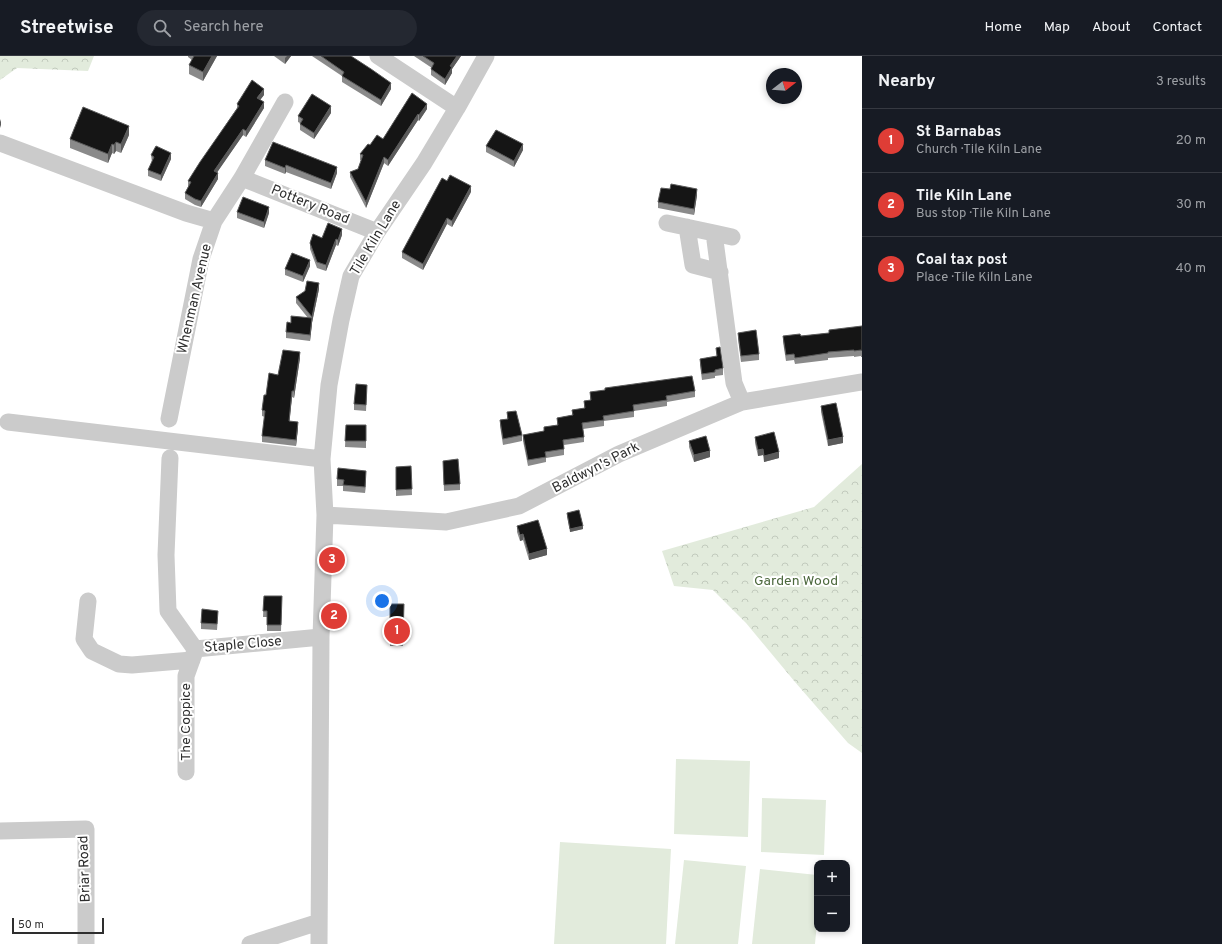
<!DOCTYPE html>
<meta charset="utf-8">
<style>
body{margin:0;font-family:Overpass,sans-serif;background:#242831;color:#f1f3f6}
.controls{position:absolute;right:12px;bottom:12px;display:grid;overflow:hidden;border-radius:8px;box-shadow:0 2px 6px #0003}
.controls button{width:36px;height:36px;display:grid;place-items:center;padding:0;border:0;border-bottom:1px solid #363941;background:#171b24;color:#f1f3f6;font:20px sans-serif}
.compass{position:absolute;left:766px;top:12px;width:36px;height:36px;border-radius:50%;background:#171b24;box-shadow:0 2px 6px #0003;rotate:73deg}
.scale{position:absolute;left:12px;bottom:10px;width:92px;box-sizing:border-box;padding-left:4px;border:2px solid #2e2e2e;border-top:0;font-size:11px;line-height:14px;white-space:nowrap;color:#2e2e2e;-webkit-text-stroke:3px #fff;paint-order:stroke}
.you{position:absolute;left:382px;top:545px;width:14px;height:14px;margin:-10px;border:3px solid #fff;border-radius:50%;background:#1a73e8;box-shadow:0 0 0 6px #1a73e833}
.badge{display:grid;place-items:center;width:26px;height:26px;border-radius:50%;background:#df3d36;color:#fff;font-size:13px;font-weight:700}
.pin{position:absolute;translate:-50% -50%;border:2px solid #fff;box-shadow:0 1px 4px #0006}
.list{margin:0;padding:0;list-style:none}
h2{display:flex;justify-content:space-between;align-items:center;height:52px;margin:0;padding:0 16px;font-size:17px}
h2 small{font-size:13px;font-weight:400;color:#9ea1a6}
.list li{display:grid;grid-template-columns:26px 1fr auto;gap:12px;align-items:center;box-sizing:border-box;height:64px;padding:0 16px;border-top:1px solid #363941}
.list b{display:block;font-size:15px;white-space:nowrap}
.list p{margin:0;font-size:13px;white-space:nowrap;color:#9ea1a6}
.list em{font-size:13px;font-style:normal;color:#9ea1a6}
.icon{flex:none;width:22px;height:22px;fill:none;stroke:currentColor;stroke-width:2;stroke-linecap:round;stroke-linejoin:round}
.map{position:relative;flex:none;width:862px;height:888px;overflow:hidden}
header{display:flex;align-items:center;gap:24px;box-sizing:border-box;height:56px;padding:0 20px;background:#171b24;border-bottom:1px solid #363941}
header strong{font-size:19px}
nav{display:flex;gap:22px;margin-inline-start:auto;font-size:14px}
.search{width:280px;height:36px;background:#242831;display:flex;align-items:center;gap:10px;box-sizing:border-box;padding:0 14px;border-radius:22px;color:#9ea1a6;font-size:15px}
main{display:flex}
aside{flex:1;background:#171b24}
.map>svg:first-child{display:block}
</style>
<header>
<strong>Streetwise</strong>
<div class="search"><svg class="icon" aria-label="search" viewBox="0 0 24 24"><circle cx="10" cy="10" r="6"/><path d="M15 15l6 6"/></svg>Search here</div>
<nav><a>Home</a><a>Map</a><a>About</a><a>Contact</a></nav>
</header>
<main>
<div class="map">
<svg width="862" height="888" viewBox="0 0 862 888">
<defs>
<pattern id="forest-crowns" width="20" height="18" patternUnits="userSpaceOnUse"><rect width="20" height="18" fill="#e2ebdc"/><path d="M2 6a3 3 0 1 1 6 0M12 15a3 3 0 1 1 6 0" fill="none" stroke="#c2cabd"/></pattern>
</defs>
<rect width="100%" height="100%" fill="#fff"/>
<path fill="#e2ebdc" d="M676,703l74,2 -2,76 -74,-3z
M762,742l64,2 -2,55 -63,-3z
M560,786l111,7 -5,95h-112z
M684,804l62,6 -8,78h-63z
M760,813l57,6v47l-2,22h-63z"/>
<path fill="url(#forest-crowns)" d="M0,0h94l-6,15 -71,-3 -17,12z
M862,408v289l-14,-10 -53,-61 -49,-59 -33,-33 -39,-4 -12,-35 152,-44z"/>
<g fill="none" stroke-linecap="round" stroke-linejoin="round">
<path stroke="#cbcbcb" stroke-width="17" d="M378,0l79,52
M0,87l186,70 28,8
M242,122l135,54
M667,167l47,10 20,150 8,19
M687,171l6,38 27,7
M714,177l18,4
M169,363l32,-160 13,-38 28,-43 43,-76
M8,366l314,37
M170,402l-4,97 2,56 27,38
M325,459l121,7 73,-16 100,-52 123,-52 120,-20
M88,545l-4,38 8,12 27,13 13,1 60,-5
M195,593l126,-12
M186,716v-96l9,-25
M0,775l86,-2v115
M250,888l69,-22
M319,888l2,-307 4,-122 -3,-56 7,-74 12,-65 10,-44 26,-44 47,-69 33,-55 29,-52"/>
</g>
<path fill="#8a8a8a" d="M188,0h29l-14,25 -14,-7v-9l3,-5 -4,-3z
M274,0h17l-6,8z
M312,0h39l40,33 -10,17 -39,-24v-6z
M414,0h47l-9,13v4l-7,12 -14,-10v-6l1,-1z
M412,37l15,16 -8,12 -1,-1 -30,46 -4,-3 -18,45 -16,-31v-5l8,-3 3,-9h-1v-6l10,-9 13,-6z
M264,39l-4,5 4,8 -18,29 -3,-2 -26,37 1,7 -17,28 -6,-2 -10,-6v-6l3,-6v-6l49,-73v-4z
M331,57l-17,26 -14,-9v-7l-2,-1v-6z
M129,79l-8,18 -5,-2 -2,3 -2,-1 -4,10 -38,-15v-9z
M486,90l37,4 -9,17 -28,-15z
M151,99l20,4 -10,22 -13,-5v-6l4,-8z
M265,104l72,13 -6,16 -45,-17 -1,2 -20,-8z
M471,136l-19,35 -5,-3 -24,46 -21,-12v-6z
M697,139l-3,20 -36,-7v-6z
M237,156l32,1 -5,15 -27,-10z
M342,179l-4,11 -2,-1 -10,26 -9,-3 -7,-19v-6l12,-5z
M310,210l-7,16 -18,-7v-6z
M319,233l-7,33 -2,19 -24,-3v-6l5,-9 17,-5 -12,-15v-6z
M862,270v31h-1v-1l-7,1v-1l-26,2v2l-33,4 -1,-4 -8,1 -3,-19v-6h18l28,-3z
M738,277l21,21v6l-18,2 -3,-23z
M716,292l7,20v7l-8,1v2l-13,2 -2,-15v-6l17,-3z
M300,302l-6,40 -2,-1 -3,24 9,7 -2,18 -34,-4v-6l3,-19 -3,-1v-6l16,-35z
M367,335l-1,20 -12,-1v-6z
M695,335v6l-28,5v4l-33,5v6l-30,4v5l-21,3 1,8v5l-20,3v10l-18,3v4l-18,4 -5,-25v-6l21,-4v-4l13,-2v-7l15,-3v-5l12,-2v-7l6,-1v-8z
M821,350l22,37 -15,3 -7,-34z
M507,356l15,23v6l-19,4 -3,-19v-6l7,-1z
M346,369h20v23l-21,-1z
M755,381l24,21 -15,4 -1,-7 -5,1 -3,-13z
M689,385l21,16 -16,5 -5,-15z
M443,405l17,23v6l-16,1z
M411,410l1,29 -16,1v-29z
M366,421l-1,16 -22,-2v-5h-6v-7z
M567,457l16,16 -13,3 -3,-16z
M517,470l30,29 -18,5 -6,-20 -3,1 -3,-9z
M264,540h18l-1,35h-14v-14h-4z
M390,548h14l-1,42h-13z
M218,561l-1,13 -16,-1v-6z"/>
<path fill="#5b5b5b" d="M212,0h5l-14,25v-9z
M287,0h4l-6,8v-6z
M457,0h4l-9,13v4l-7,12v-6l5,-13z
M391,27v6l-10,17v-6z
M264,33v6l-7,9v-6z
M264,46v6l-18,29v-6z
M427,48v5l-8,12v-6z
M331,50v7l-17,26v-6z
M418,58v6l-30,46v-6z
M1,63v6l-1,3v-6z
M129,70v9l-8,18v-9z
M243,73v6l-29,42v-6z
M116,86v9l-2,3v-9z
M112,88v9l-4,10v-9z
M523,88v6l-9,17v-6z
M171,97v6l-10,22v-6z
M384,101v6l-18,45v-6z
M286,109v7l-1,2v-6z
M337,111v6l-6,16v-6z
M218,117v6l-17,28v-6z
M471,130v6l-19,35v-6z
M697,133v6l-3,20v-6z
M269,151v6l-5,15v-6z
M447,162v6l-24,46v-6z
M342,173v6l-4,11v-6z
M336,183v6l-10,26v-6z
M310,204v6l-7,16v-6z
M319,227v6l-7,34v-6z
M312,262v6l-2,17v-6z
M300,296v6l-6,40v-7z
M292,335v6l-3,30v-6z
M298,366v6l-2,18v-6z
M843,381v6l-15,3v-6z
M763,393v6l-5,1v-6z
M710,395v6l-16,5v-7z
M779,396v6l-15,4v-6z
M366,415v6l-1,16v-6z
M583,470v3l-13,3v-3z
M523,478v6l-3,1v-6z
M547,493v6l-18,5v-6z"/>
<path fill="#151515" stroke="#5b5b5b" d="M194,0h18l-9,16 -14,-7z
M321,0h30l20,13 20,14 -10,17 -39,-24 2,-4z
M423,0h34l-7,10 2,1 -7,12 -14,-10 3,-6z
M252,24l12,9 -7,9 7,4 -18,29 -3,-2 -29,42 4,2 -17,28 -6,-2 -10,-6 6,-11 -3,-1 12,-19 39,-56 -2,-2z
M412,37l15,11 -8,11 -1,-1 -30,46 -4,-3 -18,45 -16,-30 8,-3 5,-14 -3,-1 8,-10 2,1 7,-10 6,4z
M312,38l19,12 -17,27 -14,-9 3,-5 -5,-3z
M83,51l46,19 -8,18 -5,-2 -2,3 -2,-1 -4,10 -38,-15z
M496,74l27,14 -9,17 -28,-15z
M273,86l64,25 -6,16 -45,-18 -1,3 -20,-8z
M156,90l15,7 -10,22 -13,-5 6,-13 -3,-2z
M450,119l21,11 -19,35 -5,-3 -24,46 -21,-12 40,-74 5,3z
M671,128l26,5 -3,20 -36,-7 3,-14 9,1z
M243,141l26,10 -5,15 -27,-10z
M328,167l14,6 -4,11 -2,-1 -10,26 -9,-3 -7,-19 3,-9 9,4z
M292,197l18,7 -7,16 -18,-7z
M307,225l12,2 -7,34 -16,-20 9,-6z
M291,260l21,2 -2,17 -24,-3 1,-10 4,1z
M862,270v24l-1,1v-1l-7,1v-1l-26,2v1l-33,5 -1,-4 -8,1 -3,-19 17,-2 1,2 28,-3v-3z
M756,274l3,24 -18,2 -3,-23z
M720,291l3,21 -8,2v2l-13,2 -2,-15 17,-3 -1,-8z
M283,294l17,2 -6,39h-2l-3,30 9,1 -2,18 -34,-4 3,-25 -3,-1 2,-15h2l3,-22 9,2z
M692,320l3,15 -29,5 1,4 -34,5 1,6 -31,5 1,4 -22,3 2,14 -21,3 1,9 -19,3 1,5 -18,3 -5,-25 21,-4v-4l14,-2 -1,-7 16,-3 -1,-5 13,-2 -1,-7 7,-1 -1,-8 15,-2v-2z
M356,328l11,1 -1,20 -12,-1z
M836,347l7,34 -15,3 -7,-34z
M516,355l6,24 -19,4 -3,-19 8,-1 -1,-7z
M346,369h20v16h-21z
M774,376l5,20 -15,4 -1,-7 -5,1 -3,-13z
M706,380l4,15 -16,4 -5,-14z
M458,403l2,25 -16,1 -1,-24z
M411,410l1,23 -16,1v-23z
M338,412l28,3 -1,16 -22,-2 1,-5 -7,-1z
M579,454l4,16 -13,3 -3,-16z
M538,464l9,29 -18,5 -6,-20 -3,1 -3,-9z
M264,540h18l-1,29h-14v-14h-4z
M390,548h14l-1,31 -13,-1z
M202,553l16,2 -1,13 -16,-1z"/>
<g text-anchor="middle" dominant-baseline="central" stroke-width="4" stroke-linejoin="round" paint-order="stroke">
<g font-size="14" fill="#2e2e2e" stroke="#fff">
<text transform="translate(310 149) rotate(22)">Pottery Road</text>
<text transform="translate(376 182) rotate(-59)">Tile Kiln Lane</text>
<text transform="translate(195 243) rotate(-77)">Whenman Avenue</text>
<text transform="translate(596 412) rotate(-27)">Baldwyn's Park</text>
<text transform="translate(243 589) rotate(-5)">Staple Close</text>
<text transform="translate(186 666) rotate(-90)">The Coppice</text>
<text transform="translate(85 813) rotate(-92)">Briar Road</text>
</g>
<g font-size="14" fill="#4c683d" stroke="#fff">
<text x="796" y="525">Garden Wood</text>
</g>
</g>
</svg>
<div class="controls">
<button>+</button>
<button>−</button>
</div>
<svg class="compass" viewBox="-18 -18 36 36"><path d="M0-13l5 13h-10z" fill="#e53935"/><path d="M0 13l5-13h-10z" fill="#9ea1a6"/></svg>
<div class="scale">50 m</div>
<div class="you"></div>
<div class="pin badge" style="left:397px;top:575px">1</div>
<div class="pin badge" style="left:334px;top:560px">2</div>
<div class="pin badge" style="left:332px;top:504px">3</div>
</div>
<aside>
<h2>Nearby<small>3 results</small></h2>
<ul class="list">
<li><span class="badge">1</span><div><b>St Barnabas</b><p>Church · Tile Kiln Lane</p></div><em>20 m</em></li>
<li><span class="badge">2</span><div><b>Tile Kiln Lane</b><p>Bus stop · Tile Kiln Lane</p></div><em>30 m</em></li>
<li><span class="badge">3</span><div><b>Coal tax post</b><p>Place · Tile Kiln Lane</p></div><em>40 m</em></li>
</ul>
</aside>
</main>
